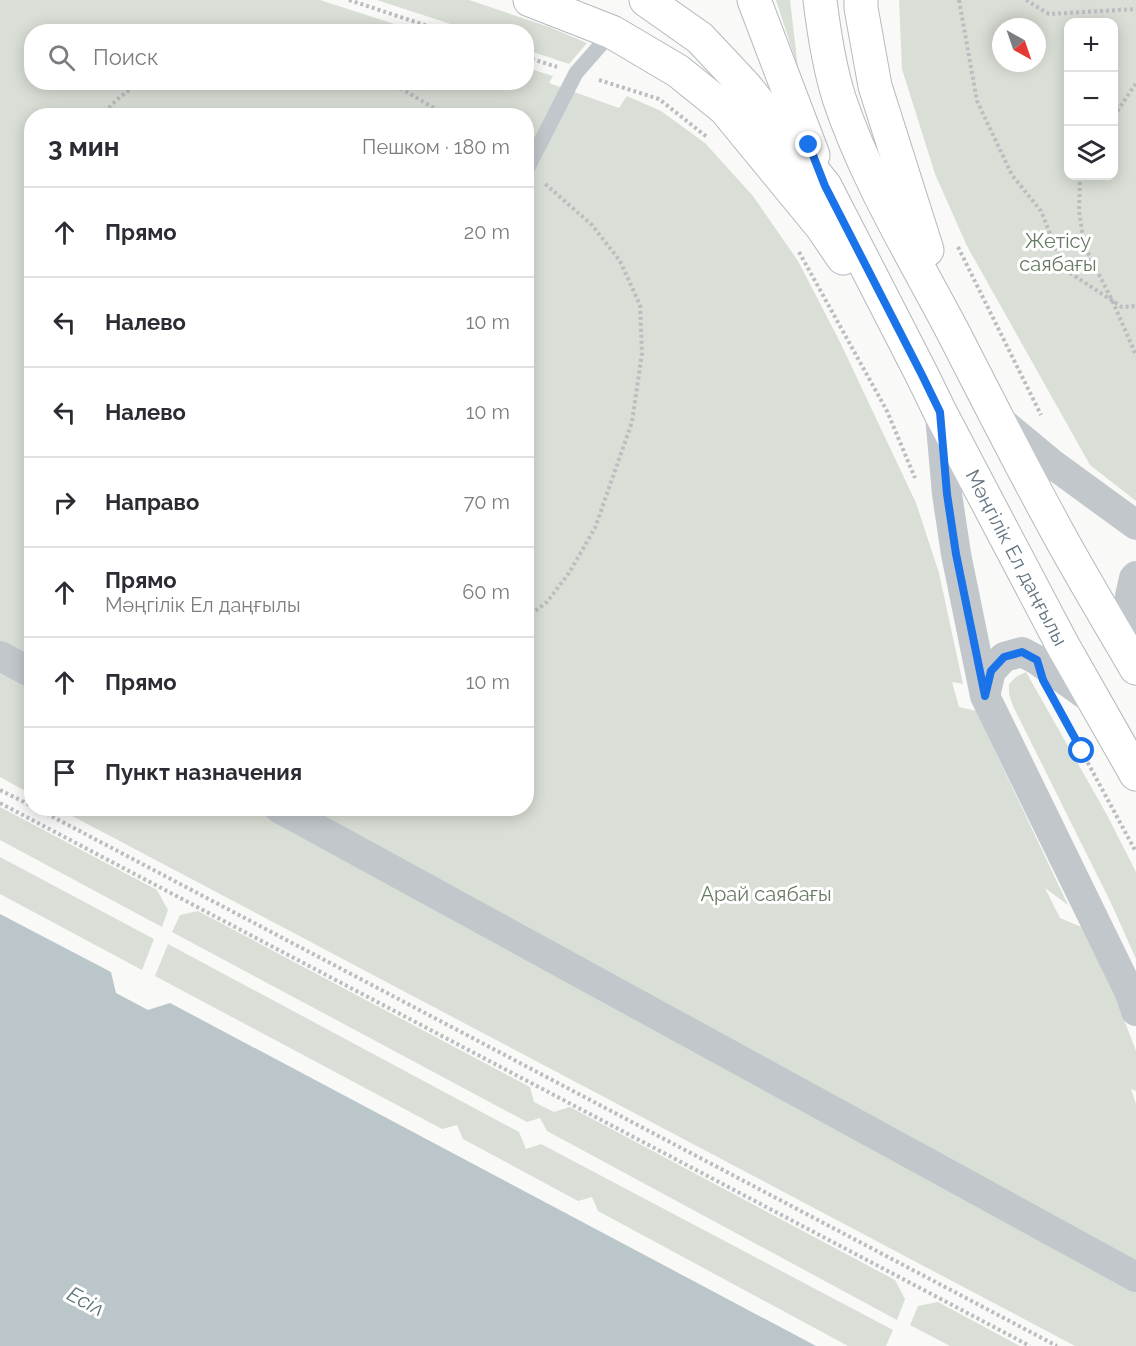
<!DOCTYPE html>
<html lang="ru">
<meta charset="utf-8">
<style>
body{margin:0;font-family:Raleway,sans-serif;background:#f7f7f7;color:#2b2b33}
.controls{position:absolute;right:18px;top:18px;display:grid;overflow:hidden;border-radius:12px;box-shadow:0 3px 15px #0003}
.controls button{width:54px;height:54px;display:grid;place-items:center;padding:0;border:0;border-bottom:2px solid #e1e1e2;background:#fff;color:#2b2b33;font:30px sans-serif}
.compass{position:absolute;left:992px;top:18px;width:54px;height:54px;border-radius:50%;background:#fff;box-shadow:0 3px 15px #0003;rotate:140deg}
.stop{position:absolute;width:18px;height:18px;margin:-14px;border:4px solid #1a73e8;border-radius:50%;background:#fff}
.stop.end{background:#1a73e8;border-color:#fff;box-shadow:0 2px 6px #0008}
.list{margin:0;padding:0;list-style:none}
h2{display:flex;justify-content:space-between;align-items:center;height:78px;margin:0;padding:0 24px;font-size:26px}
h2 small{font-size:20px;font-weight:400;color:#7c7c81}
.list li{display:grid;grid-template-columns:39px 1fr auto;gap:18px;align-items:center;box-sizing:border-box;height:90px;padding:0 24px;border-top:2px solid #e1e1e2}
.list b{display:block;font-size:22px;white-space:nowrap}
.list p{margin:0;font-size:20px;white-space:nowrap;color:#7c7c81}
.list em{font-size:20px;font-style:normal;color:#7c7c81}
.icon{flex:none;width:33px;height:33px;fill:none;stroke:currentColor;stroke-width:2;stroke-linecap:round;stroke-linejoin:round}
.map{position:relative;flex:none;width:1136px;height:1346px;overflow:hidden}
.search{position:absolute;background:#fff;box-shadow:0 3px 15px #0003;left:24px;top:24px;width:510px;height:66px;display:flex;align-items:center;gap:15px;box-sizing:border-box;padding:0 21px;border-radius:24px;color:#7c7c81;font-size:22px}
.panel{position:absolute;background:#fff;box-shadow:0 3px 15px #0003;left:24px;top:108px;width:510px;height:708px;border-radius:24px}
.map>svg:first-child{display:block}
</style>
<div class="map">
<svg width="1136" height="1346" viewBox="0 0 1136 1346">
<rect width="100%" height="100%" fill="#f9f9f7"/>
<path fill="#d9ded6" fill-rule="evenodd" d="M0,0h320l96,31 -384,1v50h494l1,-14 26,8 -4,7 70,25 8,-12 34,15 44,32 48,53 45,65 42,81 76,161 23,70 24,111 -11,-2 7,25 17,4 92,194 -23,-17 15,30 24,10 29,63 23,60v40l-5,-2 5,15v242h-61l-1016,-537 467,-1v-692h-494l-1,678 -31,-17z
M377,0h92l80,27 38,16 -18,21 -42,-14 -1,-18 -54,-1z
M776,0h14l8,68z
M899,0h237v501l-46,-36 -123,-219 -32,-72 -33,-105zM1068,22h46v154h-46zM1001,27h36v36h-36z
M1026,672l81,143 29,57v87l-25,-56 -98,-197 -4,-12v-10l7,-7z
M0,807l157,83 11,20 -6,17 -162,-87z
M0,857l154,82 -12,31 -142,-76z
M198,911l332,176 4,15 20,10 16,-5 325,173 10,19 -8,21 -350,-189 -7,-13 -13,4 -355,-190 8,-17z
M168,944l351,188 7,17 15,-5 352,186 -7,16h-38l-250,-135 -6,-14 -14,4 -115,-62 -6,-14 -15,4 -287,-153z
M938,1302l82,44h-70l-40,-21 8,-19z"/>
<path fill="#bac6ca" d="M0,914l111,58 5,21 32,17 22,-7 646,343h-816z"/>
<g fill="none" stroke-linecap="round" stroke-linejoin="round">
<defs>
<g id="secondary">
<path d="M530,0l82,32 66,39 47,38 97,118 21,31"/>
<path id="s1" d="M646,0l54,38 45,48 80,100 97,189 18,37 122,232 74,130"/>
<path d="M754,0l59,155"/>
<path d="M820,0c4,33 9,66 19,98 27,81 73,156 113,232 38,74 75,148 116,221 22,39 45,78 68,117"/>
<path d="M861,0v8l14,78 52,164"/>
</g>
</defs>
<use href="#secondary" stroke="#b2b9be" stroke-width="35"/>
<path stroke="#babec1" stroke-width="4" stroke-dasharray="3 3" stroke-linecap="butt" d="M349,0l97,32
M959,0l18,101 35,74 29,36 23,58 58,38 14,-1
M1026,0l23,14 87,-5
M526,57l31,10
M599,80l60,19 48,38
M390,82l57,34
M100,116l19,-18 20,-16
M1114,116l22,-33
M1080,176l-1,34 5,35 28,55 24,55
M958,247l83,168
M799,252l88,159 28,67
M526,618l21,-16 22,-29 26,-45 37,-106 10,-69 -2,-48 -20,-44 -28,-36 -49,-43
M1062,715l74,137
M0,790l32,16
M0,803l1030,543
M36,808l1021,538"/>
<path stroke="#c2c7cb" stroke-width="15" d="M526,171l50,-98 36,-41"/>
<path stroke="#c2c7cb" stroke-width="30" d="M940,415l7,79 9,60 29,142 144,295 7,20
M998,419l53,44 85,62
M0,656l32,17
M1130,659v-63l4,-18 2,-2
M985,696l6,-25 13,-14 18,-5 15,8 59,42
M279,808l857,469"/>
<use href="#secondary" stroke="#fff" stroke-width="33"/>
</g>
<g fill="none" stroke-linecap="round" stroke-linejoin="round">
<path stroke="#1a73e8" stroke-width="8" d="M809,145l16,41 97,189 18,37 7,82 9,60 29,142 6,-25 13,-14 18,-5 15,8 6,20 39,71"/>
</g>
<g text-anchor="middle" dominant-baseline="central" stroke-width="6" stroke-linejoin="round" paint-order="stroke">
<g font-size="20" fill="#677a63" stroke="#fff">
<text x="1058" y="241">Жетісу<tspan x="1058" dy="23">саябағы</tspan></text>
<text x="766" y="894">Арай саябағы</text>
</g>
<g font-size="20" fill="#647582" stroke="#fff">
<text stroke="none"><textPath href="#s1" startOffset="678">Мәңгілік Ел даңғылы</textPath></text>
</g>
<g font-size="21" font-style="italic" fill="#5f747c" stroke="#fff">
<text transform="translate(86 1301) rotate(28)">Есіл</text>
</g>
</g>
</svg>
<div class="controls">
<button>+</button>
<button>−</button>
<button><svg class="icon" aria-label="layers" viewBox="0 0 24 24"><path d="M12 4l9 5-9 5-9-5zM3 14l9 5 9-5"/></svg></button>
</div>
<svg class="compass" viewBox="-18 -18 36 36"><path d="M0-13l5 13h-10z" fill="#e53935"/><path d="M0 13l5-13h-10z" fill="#7c7c81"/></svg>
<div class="stop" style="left:1082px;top:751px"></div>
<div class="stop end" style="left:809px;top:145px"></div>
<div class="search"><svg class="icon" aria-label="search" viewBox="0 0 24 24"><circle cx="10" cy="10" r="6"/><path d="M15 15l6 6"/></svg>Поиск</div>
<section class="panel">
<h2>3 мин<small>Пешком · 180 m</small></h2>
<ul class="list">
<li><svg class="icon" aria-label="ahead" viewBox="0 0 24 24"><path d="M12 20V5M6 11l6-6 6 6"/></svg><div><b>Прямо</b></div><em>20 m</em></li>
<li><svg class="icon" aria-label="left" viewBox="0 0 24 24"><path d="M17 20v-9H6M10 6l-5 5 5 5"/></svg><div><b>Налево</b></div><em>10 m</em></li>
<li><svg class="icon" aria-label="left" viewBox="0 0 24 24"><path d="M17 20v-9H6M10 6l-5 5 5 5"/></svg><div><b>Налево</b></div><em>10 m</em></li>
<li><svg class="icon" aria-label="right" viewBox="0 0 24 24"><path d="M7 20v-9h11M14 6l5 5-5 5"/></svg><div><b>Направо</b></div><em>70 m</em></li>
<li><svg class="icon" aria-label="ahead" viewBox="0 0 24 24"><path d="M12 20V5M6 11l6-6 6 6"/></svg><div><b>Прямо</b><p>Мәңгілік Ел даңғылы</p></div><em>60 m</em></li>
<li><svg class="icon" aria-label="ahead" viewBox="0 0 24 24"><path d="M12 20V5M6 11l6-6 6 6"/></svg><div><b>Прямо</b></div><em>10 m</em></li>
<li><svg class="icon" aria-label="arrive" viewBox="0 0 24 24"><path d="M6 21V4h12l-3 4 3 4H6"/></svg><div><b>Пункт назначения</b></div></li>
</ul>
</section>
</div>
